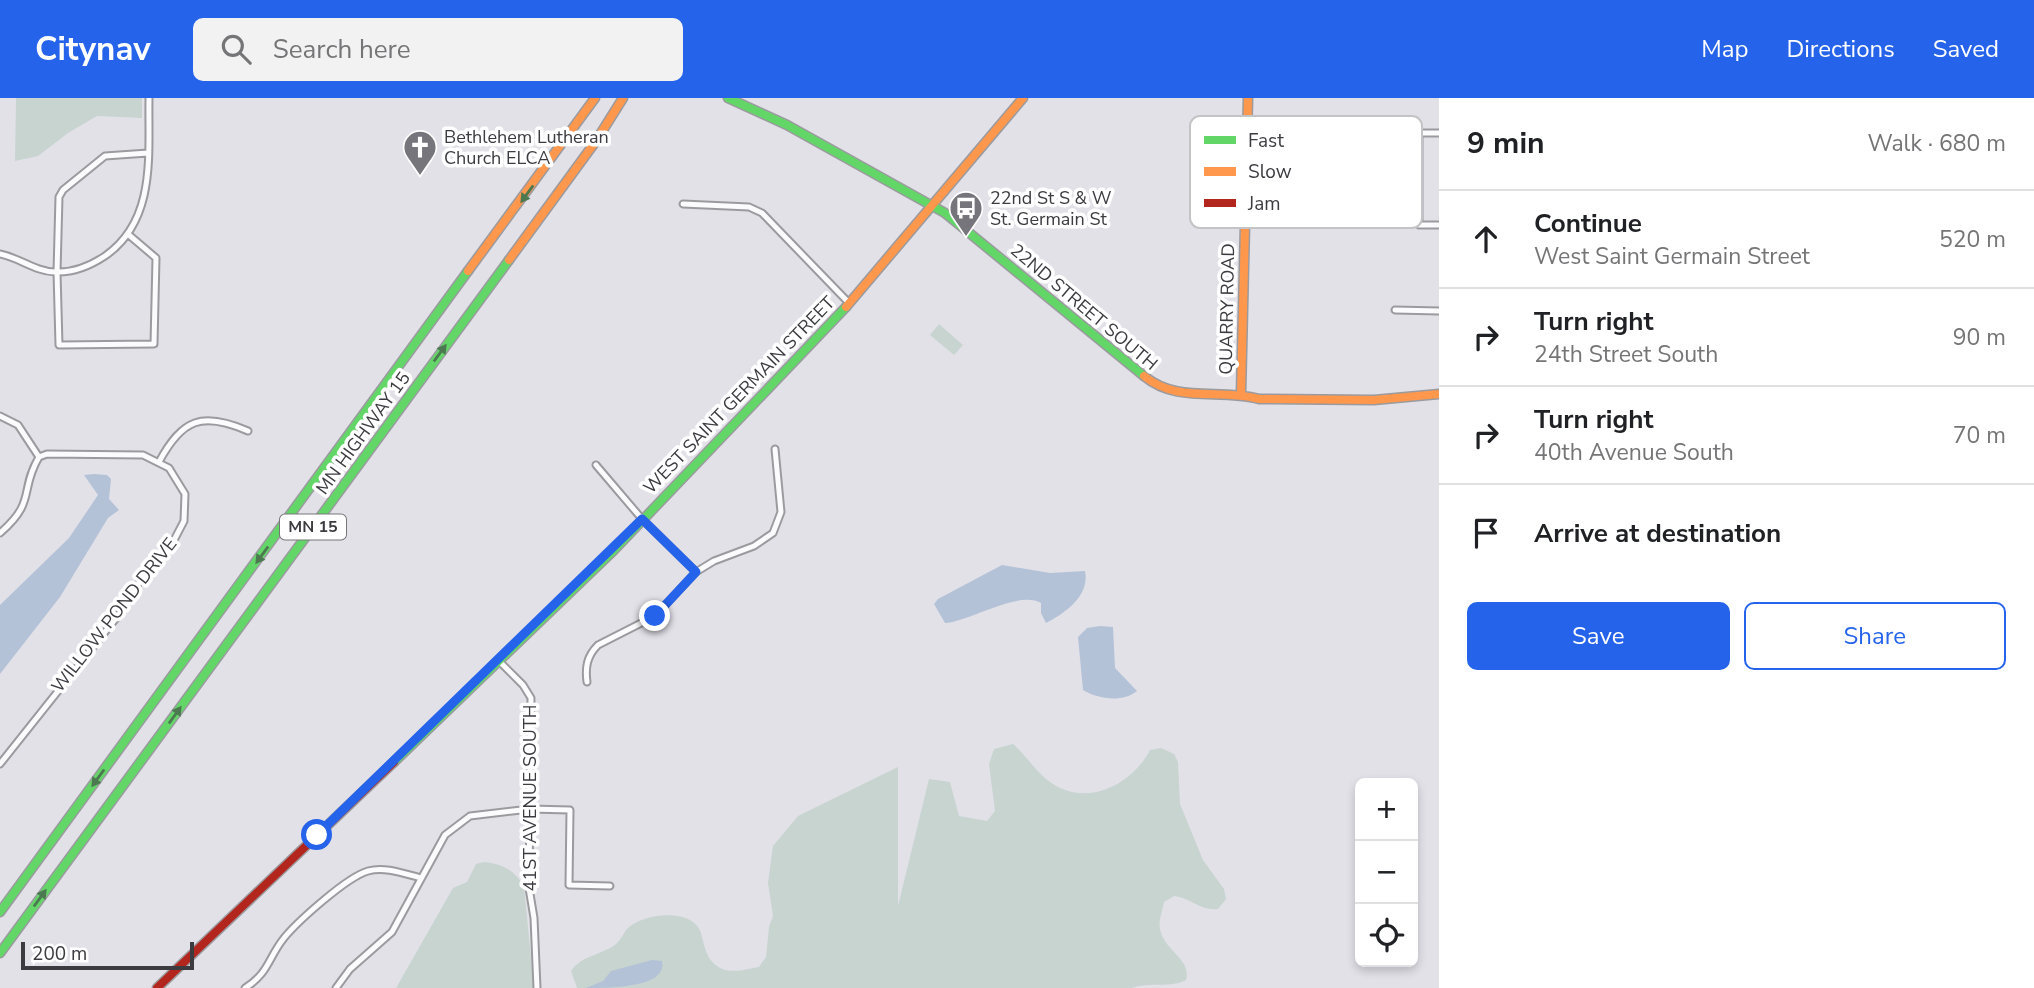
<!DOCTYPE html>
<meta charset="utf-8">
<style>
body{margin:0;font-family:"Nunito Sans",sans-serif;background:#f2f2f2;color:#202124}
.controls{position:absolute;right:21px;bottom:21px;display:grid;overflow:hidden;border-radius:10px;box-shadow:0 4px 10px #0003}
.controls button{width:63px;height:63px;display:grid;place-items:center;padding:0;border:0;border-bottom:2px solid #e0e0e0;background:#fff;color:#202124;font:35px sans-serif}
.scale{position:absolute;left:21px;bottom:18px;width:173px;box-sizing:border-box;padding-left:7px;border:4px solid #3c3b40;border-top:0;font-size:19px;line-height:24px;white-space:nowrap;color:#3c3b40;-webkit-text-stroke:5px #fff;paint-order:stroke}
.stop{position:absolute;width:21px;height:21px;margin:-16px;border:5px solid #2563eb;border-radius:50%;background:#fff}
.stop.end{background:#2563eb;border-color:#fff;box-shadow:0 2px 7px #0008}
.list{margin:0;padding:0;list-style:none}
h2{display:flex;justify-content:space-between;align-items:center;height:91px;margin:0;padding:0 28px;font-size:30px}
h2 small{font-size:23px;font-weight:400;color:#757577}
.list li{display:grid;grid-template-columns:46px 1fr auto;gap:21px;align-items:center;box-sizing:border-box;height:98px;padding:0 28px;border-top:2px solid #e0e0e0}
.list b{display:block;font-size:26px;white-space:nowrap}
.list p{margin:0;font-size:23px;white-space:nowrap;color:#757577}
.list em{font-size:23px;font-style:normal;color:#757577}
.actions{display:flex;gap:14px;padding:21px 28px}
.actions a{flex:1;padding:16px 0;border:2px solid #2563eb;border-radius:10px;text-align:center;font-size:24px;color:#2563eb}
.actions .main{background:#2563eb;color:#fff}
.icon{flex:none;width:38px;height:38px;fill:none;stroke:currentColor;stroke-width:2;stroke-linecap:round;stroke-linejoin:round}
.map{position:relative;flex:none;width:1439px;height:890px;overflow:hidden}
header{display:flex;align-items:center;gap:42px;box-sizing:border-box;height:98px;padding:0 35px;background:#2563eb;color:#fff}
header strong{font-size:33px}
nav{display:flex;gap:38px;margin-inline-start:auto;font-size:24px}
.search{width:490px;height:63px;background:#f2f2f2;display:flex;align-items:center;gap:18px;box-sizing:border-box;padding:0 24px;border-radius:10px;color:#757577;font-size:26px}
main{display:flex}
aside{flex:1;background:#fff}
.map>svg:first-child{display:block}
</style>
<header>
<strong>Citynav</strong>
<div class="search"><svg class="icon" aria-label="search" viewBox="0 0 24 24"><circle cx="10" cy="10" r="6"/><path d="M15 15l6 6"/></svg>Search here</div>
<nav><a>Map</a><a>Directions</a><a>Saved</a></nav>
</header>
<main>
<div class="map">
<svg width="1439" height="890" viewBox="0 0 1439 890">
<rect width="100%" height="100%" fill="#e2e1e8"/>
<path fill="#c7d4d0" d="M16,0h126v20l-45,-2 -29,17 -30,23 -23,5z
M939,226l24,21 -9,10 -24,-20z
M1013,646c16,14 26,34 47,44 35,16 74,-7 90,-38l11,-2 13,6 4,8 2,42 23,56 21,29 2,10 -8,10c-18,2 -27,-11 -44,-13l-10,6c-1,8 -6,19 -4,27 4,22 32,30 26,51 -14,8 -37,2 -55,8h-554l-6,-17c11,-16 31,-16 45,-27 6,-5 8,-13 13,-17 17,-14 64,-19 72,6 3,11 5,26 16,33 11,9 30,3 42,1l7,-10 3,-30 4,-11 -5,-33 5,-37 25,-30 100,-49v139l31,-127 21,3 9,34 28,5 8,-10 -6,-47 5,-15z
M484,764c19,2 32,9 40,25l10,101h-138l57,-100 14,-6 9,-18z"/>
<path fill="#b4c2d7" d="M94,376l13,1 4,4 -2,20 10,11 -11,8 -48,79 -60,77v-69l69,-67 29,-43 -14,-20z
M1002,467l48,8 35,-2c5,25 -20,42 -39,52l-5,-10v-10c-23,-13 -70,18 -96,20l-11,-19 4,-5z
M1100,528l13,1 2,41 22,23c-15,12 -39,8 -54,-1l-5,-53 9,-9z
M652,862l10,1c6,27 -52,27 -76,27l17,-7 8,-10z"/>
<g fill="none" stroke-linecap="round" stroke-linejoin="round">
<defs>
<path id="street" d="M1439,35h-20v92h20
M1246,75l81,2 11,9 -1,28 -6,11
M683,106l66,3 13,6 87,90
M129,137l27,23 -2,86 -95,1 -2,-73 2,-75 4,-7 42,-34 43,-3
M0,156c20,4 34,17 55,18 19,1 35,-6 50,-16 52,-36 43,-102 44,-158
M1395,212l44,1
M0,318l18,9 21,32
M159,364c23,-43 43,-51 89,-31
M596,367l46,54 54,53
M0,435c37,-32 19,-42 39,-76l8,-3 96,1 26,13 16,26 -1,27 -12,23 -19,16 -32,52 -121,152
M499,563l24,24 8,13 -2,190 5,30 3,70
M587,584c-2,-15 0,-26 11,-37l57,-29 41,-44 18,-11 40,-15 19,-13 8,-21 -6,-63
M245,890c24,-15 23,-30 39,-50 14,-17 63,-61 84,-67 17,-5 37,3 53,7
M336,890l14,-19 42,-37 53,-97 25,-19 60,-7 40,1 -1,75 41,1"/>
<path id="fast" d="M728,0l59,27 158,88 199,163
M394,664l220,-212 232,-243
M0,814l468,-641
M0,855l509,-693"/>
<path id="slow" d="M509,162l87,-119 27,-43
M468,173l127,-173
M846,209l177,-209
M1144,278c34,28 75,12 115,23l115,1 65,-6
M1241,296l7,-296"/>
<path id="jam" d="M157,890l237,-226"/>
</defs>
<use href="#street" stroke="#9b9b9f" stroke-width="9"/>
<use href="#fast" stroke="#9b9b9f" stroke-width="11"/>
<use href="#slow" stroke="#9b9b9f" stroke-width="11"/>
<use href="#jam" stroke="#9b9b9f" stroke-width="11"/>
<use href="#street" stroke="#fbfafc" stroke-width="5"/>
<use href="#fast" stroke="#63d668" stroke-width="8"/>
<use href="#slow" stroke="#ff974d" stroke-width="8"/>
<use href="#jam" stroke="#b3261e" stroke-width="8"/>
</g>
<defs><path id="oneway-solid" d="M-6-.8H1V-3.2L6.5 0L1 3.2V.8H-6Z" transform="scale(1.75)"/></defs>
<g fill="#4c7950">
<use href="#oneway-solid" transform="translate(527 96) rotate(126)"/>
<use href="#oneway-solid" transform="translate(440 255) rotate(-54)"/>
<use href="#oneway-solid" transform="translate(262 457) rotate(126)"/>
<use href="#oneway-solid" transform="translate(175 617) rotate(-54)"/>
<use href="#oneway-solid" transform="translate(98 680) rotate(126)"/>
<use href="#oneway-solid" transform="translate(40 800) rotate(-54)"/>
</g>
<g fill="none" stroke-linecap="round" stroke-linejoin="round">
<path stroke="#2563eb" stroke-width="9" d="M317,737l325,-316 54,53 -41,44"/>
</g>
<defs>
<symbol id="church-pin" viewBox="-11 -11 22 30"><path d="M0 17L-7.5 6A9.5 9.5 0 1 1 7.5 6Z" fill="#76757b" stroke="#fff"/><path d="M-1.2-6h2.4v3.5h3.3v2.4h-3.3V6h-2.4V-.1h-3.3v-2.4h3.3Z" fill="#fff"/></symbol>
<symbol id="bus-pin" viewBox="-11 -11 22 30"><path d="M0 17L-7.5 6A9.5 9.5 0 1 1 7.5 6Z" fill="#76757b" stroke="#fff"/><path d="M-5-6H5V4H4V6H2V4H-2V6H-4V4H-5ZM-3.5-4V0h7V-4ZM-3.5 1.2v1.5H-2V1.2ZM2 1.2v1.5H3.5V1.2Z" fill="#fff"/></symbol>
</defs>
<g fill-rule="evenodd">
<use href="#church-pin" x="401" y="30" width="38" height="52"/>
<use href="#bus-pin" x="947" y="91" width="38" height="52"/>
</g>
<g text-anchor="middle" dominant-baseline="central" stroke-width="7" stroke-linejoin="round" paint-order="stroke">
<rect fill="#fff" stroke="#767679" stroke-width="2" x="280" y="416.5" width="66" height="25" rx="5"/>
<g font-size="16" font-weight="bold" fill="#3c3b40">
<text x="313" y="429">MN 15</text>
</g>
<g font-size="18" fill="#3c3b40" stroke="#fff" text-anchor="start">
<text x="444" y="39">Bethlehem Lutheran<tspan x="444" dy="21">Church ELCA</tspan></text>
<text x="990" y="100">22nd St S &amp; W<tspan x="990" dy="21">St. Germain St</tspan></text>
</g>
<g font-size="18" fill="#3c3b40" stroke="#fff">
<text transform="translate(1084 209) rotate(40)">22ND STREET SOUTH</text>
<text transform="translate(1227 211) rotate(-89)">QUARRY ROAD</text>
<text transform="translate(739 297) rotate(-46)">WEST SAINT GERMAIN STREET</text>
<text transform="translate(363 335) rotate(-54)">MN HIGHWAY 15</text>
<text transform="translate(114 517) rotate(-52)">WILLOW POND DRIVE</text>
<text transform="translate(530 700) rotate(-90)">41ST AVENUE SOUTH</text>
</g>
</g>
<rect x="1190" y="18" width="232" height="112" rx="10" fill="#fff" stroke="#c4c4c6" stroke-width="2"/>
<rect x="1204" y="38" width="32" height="8" fill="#63d668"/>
<rect x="1204" y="69" width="32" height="9" fill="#ff974d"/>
<rect x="1204" y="101" width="32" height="8" fill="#b3261e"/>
<g font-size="19" fill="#3c3b40">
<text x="1248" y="49">Fast</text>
<text x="1248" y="80">Slow</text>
<text x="1248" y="112">Jam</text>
</g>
</svg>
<div class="controls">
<button>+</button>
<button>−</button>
<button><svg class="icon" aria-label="locate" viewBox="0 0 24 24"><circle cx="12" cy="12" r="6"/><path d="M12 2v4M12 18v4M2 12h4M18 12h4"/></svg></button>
</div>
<div class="scale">200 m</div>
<div class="stop" style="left:317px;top:737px"></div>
<div class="stop end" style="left:655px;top:518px"></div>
</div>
<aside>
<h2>9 min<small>Walk · 680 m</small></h2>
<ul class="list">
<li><svg class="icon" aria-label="ahead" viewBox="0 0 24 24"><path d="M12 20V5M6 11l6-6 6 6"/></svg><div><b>Continue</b><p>West Saint Germain Street</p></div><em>520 m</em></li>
<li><svg class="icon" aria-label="right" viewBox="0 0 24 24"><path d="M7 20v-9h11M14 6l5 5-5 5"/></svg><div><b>Turn right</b><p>24th Street South</p></div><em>90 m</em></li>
<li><svg class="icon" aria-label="right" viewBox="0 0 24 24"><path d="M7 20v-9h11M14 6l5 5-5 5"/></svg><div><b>Turn right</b><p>40th Avenue South</p></div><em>70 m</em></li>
<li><svg class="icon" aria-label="arrive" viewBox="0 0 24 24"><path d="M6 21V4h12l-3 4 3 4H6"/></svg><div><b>Arrive at destination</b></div></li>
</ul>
<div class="actions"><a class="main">Save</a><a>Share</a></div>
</aside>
</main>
